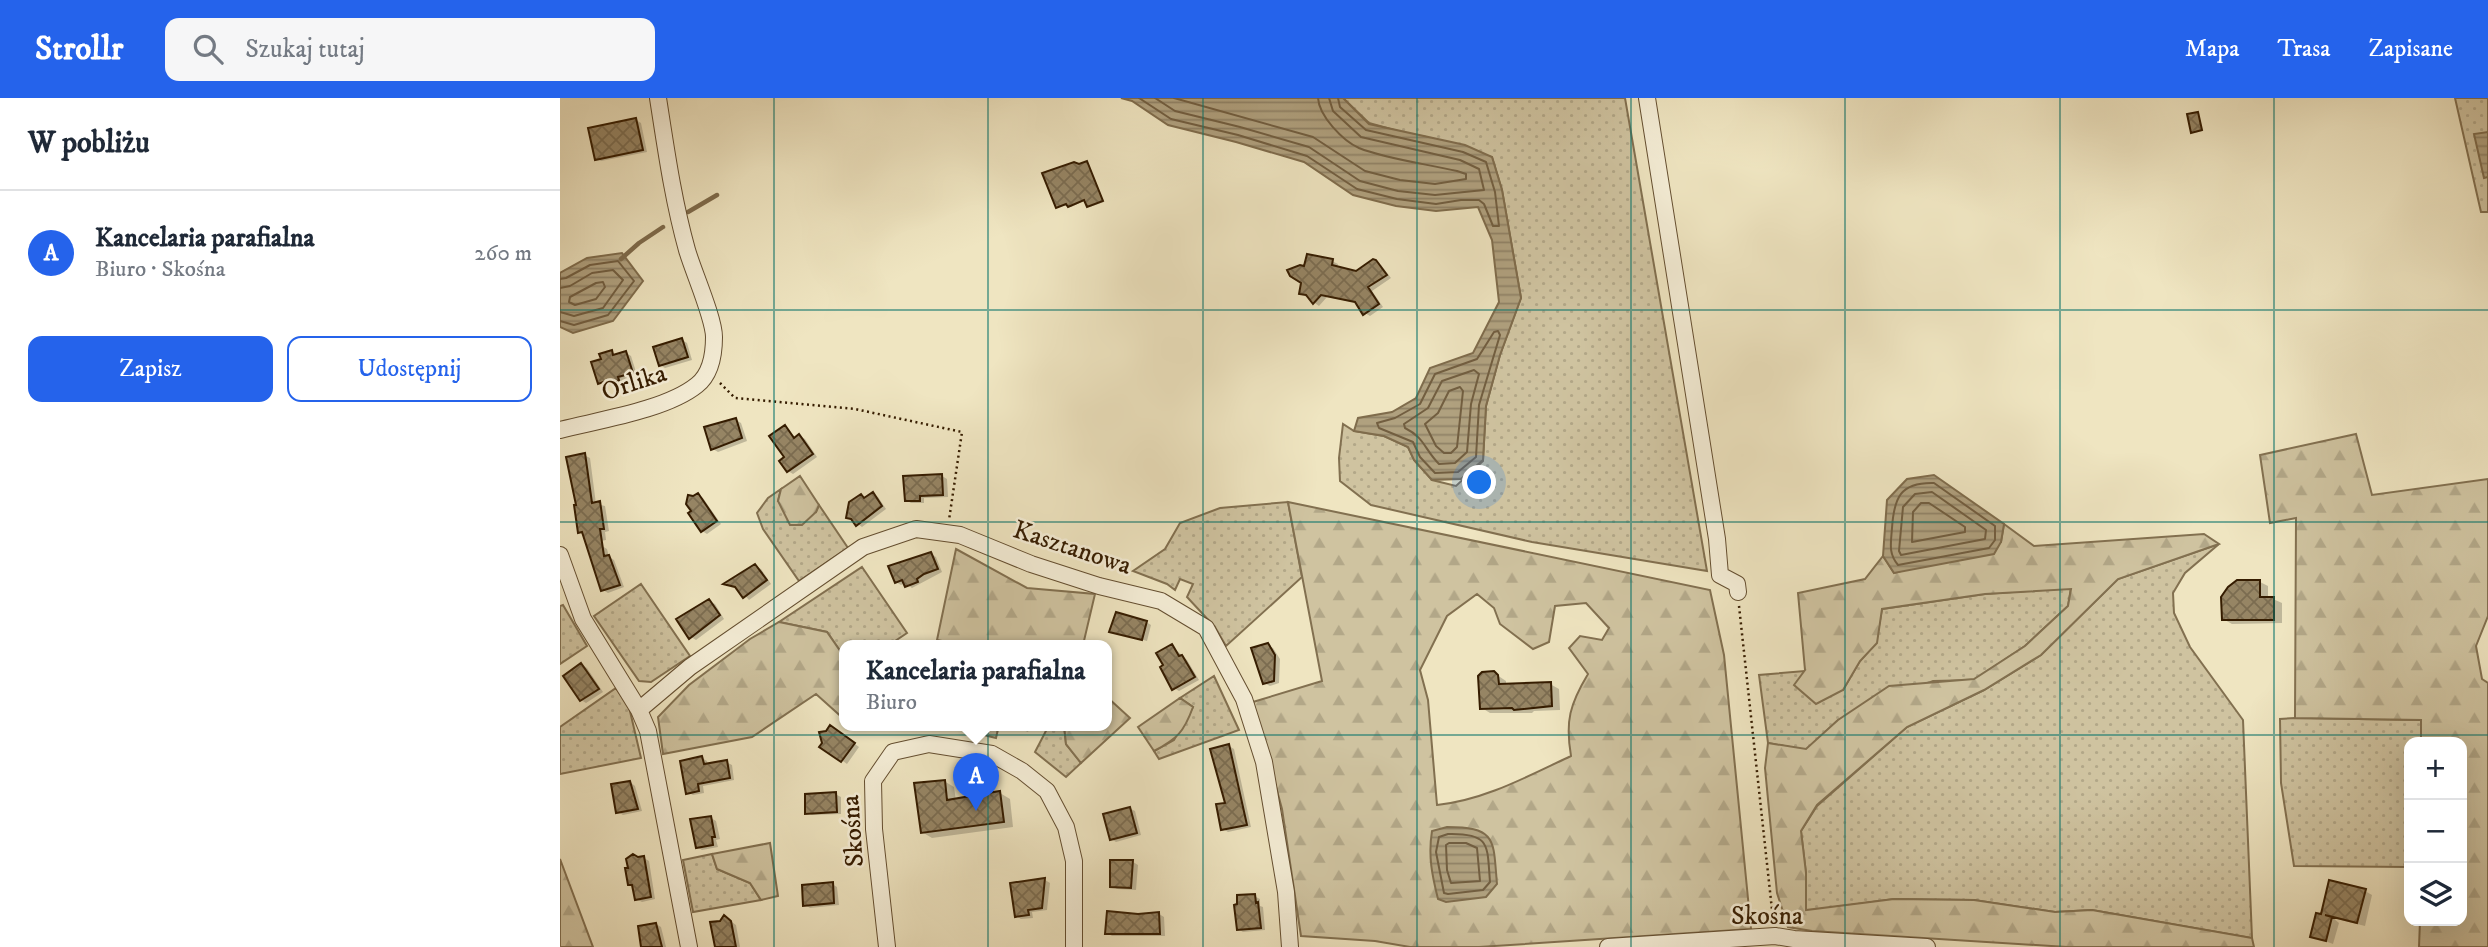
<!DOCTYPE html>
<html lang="pl">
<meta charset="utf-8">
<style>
body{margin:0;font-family:"IM FELL DW Pica",serif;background:#f6f6f7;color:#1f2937}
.controls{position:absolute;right:21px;bottom:21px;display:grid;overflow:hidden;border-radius:14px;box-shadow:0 7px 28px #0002}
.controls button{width:63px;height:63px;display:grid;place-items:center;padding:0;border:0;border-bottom:2px solid #e0e1e3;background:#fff;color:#1f2937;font:35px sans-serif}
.you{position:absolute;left:920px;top:385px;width:24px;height:24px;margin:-18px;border:5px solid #fff;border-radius:50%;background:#1a73e8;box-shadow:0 0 0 10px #1a73e833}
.badge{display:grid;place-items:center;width:46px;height:46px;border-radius:50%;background:#2563eb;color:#fff;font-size:23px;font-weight:700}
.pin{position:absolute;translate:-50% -58px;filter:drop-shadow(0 2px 4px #0008)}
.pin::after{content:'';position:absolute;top:37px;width:24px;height:21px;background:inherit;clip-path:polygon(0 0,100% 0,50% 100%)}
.popup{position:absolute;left:279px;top:542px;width:273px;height:91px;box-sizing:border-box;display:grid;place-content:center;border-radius:14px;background:#fff;filter:drop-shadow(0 2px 5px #0005);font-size:23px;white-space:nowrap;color:#747a83}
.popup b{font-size:26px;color:#1f2937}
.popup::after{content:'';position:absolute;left:50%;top:100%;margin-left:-14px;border:14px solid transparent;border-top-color:#fff}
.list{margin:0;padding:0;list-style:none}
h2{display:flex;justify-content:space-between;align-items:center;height:91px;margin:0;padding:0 28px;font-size:30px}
h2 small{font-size:23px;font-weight:400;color:#747a83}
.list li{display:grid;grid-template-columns:46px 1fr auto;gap:21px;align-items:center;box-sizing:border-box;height:126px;padding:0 28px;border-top:2px solid #e0e1e3}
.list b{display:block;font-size:26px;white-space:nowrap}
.list p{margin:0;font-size:23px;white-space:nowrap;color:#747a83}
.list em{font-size:23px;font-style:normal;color:#747a83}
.actions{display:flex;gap:14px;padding:21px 28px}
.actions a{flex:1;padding:16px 0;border:2px solid #2563eb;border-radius:14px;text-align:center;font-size:24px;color:#2563eb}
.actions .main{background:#2563eb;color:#fff}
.icon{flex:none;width:38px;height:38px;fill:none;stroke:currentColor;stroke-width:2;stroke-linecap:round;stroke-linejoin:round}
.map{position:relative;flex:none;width:1928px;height:849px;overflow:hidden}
header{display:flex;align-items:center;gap:42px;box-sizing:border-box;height:98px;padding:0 35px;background:#2563eb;color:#fff}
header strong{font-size:33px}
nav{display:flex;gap:38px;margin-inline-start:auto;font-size:24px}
.search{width:490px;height:63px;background:#f6f6f7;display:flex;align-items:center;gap:18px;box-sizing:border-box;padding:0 24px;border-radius:14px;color:#747a83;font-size:26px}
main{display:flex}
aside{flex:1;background:#fff}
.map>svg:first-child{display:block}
</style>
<header>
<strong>Strollr</strong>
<div class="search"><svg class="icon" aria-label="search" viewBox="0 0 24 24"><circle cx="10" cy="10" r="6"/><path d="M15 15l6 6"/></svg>Szukaj tutaj</div>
<nav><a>Mapa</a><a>Trasa</a><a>Zapisane</a></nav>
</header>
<main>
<aside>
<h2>W pobliżu<small></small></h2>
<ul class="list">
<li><span class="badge">A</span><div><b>Kancelaria parafialna</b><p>Biuro · Skośna</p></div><em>260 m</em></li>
</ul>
<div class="actions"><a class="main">Zapisz</a><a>Udostępnij</a></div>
</aside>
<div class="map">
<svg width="1928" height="849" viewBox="0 0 1928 849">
<defs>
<pattern id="grass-dots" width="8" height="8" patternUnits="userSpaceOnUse" patternTransform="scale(1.75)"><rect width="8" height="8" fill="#cfc3a0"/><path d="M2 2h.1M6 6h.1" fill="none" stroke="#b2a788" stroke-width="1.8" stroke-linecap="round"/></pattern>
<pattern id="forest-firs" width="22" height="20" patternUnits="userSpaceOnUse" patternTransform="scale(1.75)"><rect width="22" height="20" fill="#cfc3a0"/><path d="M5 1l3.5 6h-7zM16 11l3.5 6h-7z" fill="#b2a788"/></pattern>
<pattern id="water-rules" width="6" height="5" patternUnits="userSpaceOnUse" patternTransform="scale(1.75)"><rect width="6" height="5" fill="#b0a17f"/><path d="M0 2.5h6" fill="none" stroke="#908266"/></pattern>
<pattern id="building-cross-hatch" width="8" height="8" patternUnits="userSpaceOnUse" patternTransform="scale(1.75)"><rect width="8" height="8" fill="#968564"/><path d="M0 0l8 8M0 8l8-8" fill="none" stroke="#7b6c50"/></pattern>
</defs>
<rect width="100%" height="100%" fill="#efe5c1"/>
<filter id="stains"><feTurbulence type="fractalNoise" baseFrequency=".00286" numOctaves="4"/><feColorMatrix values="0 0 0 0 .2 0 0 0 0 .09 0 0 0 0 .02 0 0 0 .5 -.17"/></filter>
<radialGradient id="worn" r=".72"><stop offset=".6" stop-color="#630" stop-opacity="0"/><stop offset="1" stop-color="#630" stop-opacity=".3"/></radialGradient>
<path fill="url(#grass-dots)" stroke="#827050" stroke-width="2" d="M783,0h282l82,473 -175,-29 -161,-37 -31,-24 -1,-23 4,-34 11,7 30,5 24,11 6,13 18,20 24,6 27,-25 3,-55 14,-51 21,-57 -19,-108 -10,-33 -123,-34z
M1895,0h33v114h-7z
M221,391l-3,12 38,11 3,-7 29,43 -49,33 -36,-52 -6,-16 11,-15z
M728,404l14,75 -76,69 -11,-19 -28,-30 6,-13 -13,-5 -5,11 -8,-6 -34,-13 32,-22 15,-26 40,-15z
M1659,446l-34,29 -12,20 1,20 16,34 53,73 9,218 -160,-28 -37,2 -81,-12 -80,-1 -88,12v-38l-5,-42 16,-25 90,-79 77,-37 57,-35 77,-76z
M302,469l45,66 -18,12h-44v13l-18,-26 -48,-10z
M81,486l49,72 -39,26 -12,-1 -45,-65z
M1511,490l-3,18 -43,40 -51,34 -41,1 -95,39 -32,30 -38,-7 -9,-68 46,-4 38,19 17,-29 16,-18 6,-34 103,-15z
M3,507l24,41 -27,18v-58z
M654,578l25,54 -80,29 -5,-8 20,-11 19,-33 -13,-9z
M56,590l13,19 12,51 -81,16v-47z
M1735,620l126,2v22h-12v125l-115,-1 -13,-83 -1,-64z
M383,627h56l-3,13z
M489,627h15l2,19 15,19 -15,14 -31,-25z
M152,756l5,15 33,14 11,17 -68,12 -10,-52z"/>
<path fill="url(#forest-firs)" stroke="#827050" stroke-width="2" fill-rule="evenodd" d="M1796,336l16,61 116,-16v137l-12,30 6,33 6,4v264h-69l1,-26h42v-179h-41v-22l-126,-2 1,-200 -26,5 -10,-68z
M240,378l19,29 -3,7 -14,13h-12l-12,-24 3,-12z
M728,404l422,88 14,65 27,274 -272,18h-69l-35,-6 -74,-5 -19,-127 -29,-107 69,-21zM917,496l17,14 6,16 33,25 16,-7 6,-36 31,-3 23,25 -7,12 -22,-4 -11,12 19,26c-18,30 -23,47 -17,82 -43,20 -86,44 -134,49l-9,-105 -8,-30 27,-54z
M1444,426l30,22 170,-12 15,10 -101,35 -77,76 -57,35 -77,37 -90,78 -16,26 5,42v37l88,-11 80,1 81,12 37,-2 160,28 2,9h-187l-255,-16 -24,-4 -11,-34 -12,-125 3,-25 38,6 32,-29 51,-34 85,-7 51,-33 43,-40 3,-17 -86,5 -103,15 -5,34 -17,18 -17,29 -27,14 -22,-19 11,-15 -7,-77 67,-14 18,-23 11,17 107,-31z
M396,451l71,39 68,6 -12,51h-121l-25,-5z
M219,524l48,10 18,26v62l-29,-26 -64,43 -89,17 -5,-37 31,-32 61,-46z
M547,599l23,21 -49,45 -15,-19 -2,-19h43z
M620,600l13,9c-9,25 -16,32 -39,44l-16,-24z
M210,745l8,53 -17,4 -11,-17 -33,-14 -5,-15z
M0,761l33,88h-33z"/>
<path fill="url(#water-rules)" stroke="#7f6c4c" stroke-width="2" d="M561,0h222l26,26 96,21 27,12 10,33 19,108 -21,57 -14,51 -3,54 -22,19 -29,1 -18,-20 -6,-13 -24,-11 -30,-5 4,-13 34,-6 24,-14 14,-30 43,-15 26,-51 -7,-62 -14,-33 -42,4 -40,-5 -43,-11 -49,-33 -68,-20 -68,-17 -36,-24z
M1928,34v45l-4,1 -10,-44z
M62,155l21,28 -30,40 -40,12 -13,-6v-54l27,-15z
M1374,377l70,49 -3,18 -7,12 -100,19 -11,-17 4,-56 20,-21z
M887,729c51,0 46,14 50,57l-11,13 -40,5 -8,-3c-6,-24 -10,-43 -6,-68z"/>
<path fill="#0003" d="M1638,16l5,17 -9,2 -2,-1z
M76,22l5,3 6,29 -46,9 -5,-3z
M527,65l17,39 -14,5 -4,-7 -15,7 -2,-2 -12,2 22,-41z
M772,163l6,3 -1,4 19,4 19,-10 6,3 10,13 -19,13 11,16 -13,9 -5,-3 -7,-10 -31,-6 -8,9 -18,-13 5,-25z
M122,242l5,3 5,17 -27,8 -5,-3z
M52,254l5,4 9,-3 5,3 6,19 -15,5 1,3 -9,3 -15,-4 4,-22z
M176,322l5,3 6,18 -29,11 -5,-3z
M225,329l11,11 4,-2 5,3 12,18 -24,17 -5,-3z
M24,357l6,3 6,46 9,2 4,25 -4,1 1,8 -16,3 -10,-11z
M382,378l5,3 1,18 -24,1v5h-13l-5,-3z
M313,396l5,3 8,12 -24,18 -14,-10 13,-21 5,3z
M138,397l5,3 18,26 -14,10 -5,-3 -8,-20 -1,-13z
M42,448l5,3 2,8 5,3 10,27 -16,6 -5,-3z
M371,456l5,3 6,15 -30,16 -7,-5 -4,2 -5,-3z
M195,468l6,3 10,15 -22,16 -11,-12 -12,-4z
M1700,484l8,4v13h5l9,4v20l-50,1 -9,-5z
M149,503l6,3 9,15 -28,21 -5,-3z
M586,524l5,3 -4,16 -36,-10z
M708,547l5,3 7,11 -1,24 -9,3 -6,-3z
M612,548l15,14 12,20 -20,11 -5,-3z
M22,567l5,3 16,24 -17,11 -5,-3z
M934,575l12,8v5l44,-2 9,5 1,21 -26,1 -2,2h-42l-8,-5z
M450,627h21l-3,7z
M276,632l23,17 -12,17 -25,-18 5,-13z
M669,648l5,3 17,78 -23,5 -5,-3 4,-25z
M142,660l5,3 1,4 18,-3 6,3 2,15 -31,6 1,7 -11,2 -6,-3z
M384,683l10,6 2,14 44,-8 10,6 3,28 -81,11 -10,-6z
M70,684l5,4 7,25 -19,4 -5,-3z
M275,696l6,3v17l-29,1 -5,-3z
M569,710l6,3 6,24 -25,7 -5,-3z
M151,720l5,3 4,18 -4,1 2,7 -16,3 -5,-3z
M84,760l5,3 6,38 -13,3 -6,-3 -2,-12 -4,-3z
M573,764l5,3 -2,25 -19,-1 -5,-3z
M485,782l5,3 -3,27 -15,2 1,6 -12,1 -5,-3z
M272,786l5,3 2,18 -29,3 -5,-3z
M1805,793l7,4 -7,31 -32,-8 6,5 -6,21 -21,-8 10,-20z
M694,798l6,3v7l3,1 2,23 -22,2 -5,-3z
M599,816l5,3 1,19h-53l-5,-3z
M169,822l7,5 4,22h-24z
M96,826l5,3 5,20h-23z"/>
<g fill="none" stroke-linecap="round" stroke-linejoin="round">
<path stroke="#725e40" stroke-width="2" d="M579,0l32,21 67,16 69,21 50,33 40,10 39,5 25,-4h18l5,4 9,22h6l-4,-34 -9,-30 -23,-10 -97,-22 -26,-23 -2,-9
M595,0l20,13 65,16 69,20 51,34 38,10 37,4 49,-5 -5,-21 -19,-9 -99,-23 -28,-26 -4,-13
M614,0l139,39 52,34 35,9 35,4 31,-5v-5l-9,-3c-30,-7 -71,-12 -98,-23 -16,-7 -40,-32 -41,-50
M0,181l6,-1 24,-13 28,-4 16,20 -26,34 -34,10 -14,-4
M43,184l2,5 -9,12 -21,6 -6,-3 1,-5 26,-14z
M0,190l10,-2 22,-13 21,-3 10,10 -20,28 -29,8 -14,-4
M938,233l2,4 -21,70 -3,52 -18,15 -23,1 -15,-16 -7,-15 -34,-14 -2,-5 18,-5 25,-14 15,-30 42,-15 17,-27z
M914,272l5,4 -8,30 -4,48 -12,11 -16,1c-15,-15 -14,-26 -34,-36l-1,-4 24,-16 14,-27z
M900,289l3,4 -6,56 -6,6h-7l-8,-7 -11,-22 13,-11 11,-22z
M1374,385l61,43v14l-6,8 -91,17c-10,-12 -7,-22 -6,-37 2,-30 8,-46 42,-45z
M1372,394l54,38 -1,9 -84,16 -2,-4 4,-44 12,-13z
M1361,405h8l36,24v5l-53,10 1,-30z
M888,736c43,-1 39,11 42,48l-7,8 -35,4 -4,-1 -8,-41 3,-15z
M889,745h17l11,5 3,33 -29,2 -4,-13 -1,-25z"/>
<path stroke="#7f6c4c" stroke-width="4.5" d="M128,114l29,-17
M61,161l18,-16 24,-16"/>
</g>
<path fill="url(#building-cross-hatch)" stroke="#351c00" stroke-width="2" d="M1638,14l4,18 -11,3 -4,-19z
M76,20l7,32 -48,10 -7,-32z
M527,63l16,40 -16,6 -3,-7 -16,7 -2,-3 -10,4 -14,-35 32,-11 5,2z
M747,156l26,5 -1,6 24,6 17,-12 3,1 11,15 -19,12 11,17 -16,11 -8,-13 -34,-7 -8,9 -7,-9 -7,-1 2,-11 -11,-7 -3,-6 13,-5 4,1z
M122,240l6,19 -29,9 -6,-19z
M52,252l1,5 13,-4 7,22 -15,4 1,3 -12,4 -1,-3 -8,3 -7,-22 10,-3 -2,-5z
M176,320l6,20 -31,12 -7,-23z
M225,327l9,13 5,-4 14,20 -26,18 -8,-11 5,-4 -15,-21z
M25,355l7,50 8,-2 4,28h-4l4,27 5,-1 11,30 -19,6 -19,-59 -4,1 -4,-28h2l-10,-48z
M382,376l1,21 -23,1v5h-15l-2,-25z
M313,394l9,14 -26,20 -5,-7 -5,-1 3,-16 12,-8 3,4z
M138,395l19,28 -16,11 -13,-19 3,-2 -5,-7 2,-9 5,1z
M371,454l7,17 -14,5 -7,5 1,3 -13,5 -3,-7 -7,3 -7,-17z
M195,466l12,16 -24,18 -8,-11 -12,-3z
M1677,482h23v17h14v23h-52l-1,-23 7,-10z
M149,501l11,16 -31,24 -13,-20z
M556,514l31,9 -5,19 -33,-8z
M708,545l7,12 -1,26 -11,3 -12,-36z
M612,546l7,12 3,-1 13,22 -23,13 -12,-23 3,-2 -7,-12z
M21,565l18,26 -19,12 -17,-25z
M934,573l4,4 1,9 52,-2 1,24 -38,4 -2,-2 -32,1 -2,-33 4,-4z
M270,627l25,18 -14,19 -22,-15 3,-4 -3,-11 7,-1z
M669,646l18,81 -26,5 -5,-26 9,-1 -15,-54z
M142,658l2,8 23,-4 3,18 -32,6 1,7 -13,3 -6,-33z
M385,682l2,20 53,-9 4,31 -83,11 -7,-50z
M70,683l8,28 -22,4 -5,-29z
M276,694l1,20 -32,2v-20z
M570,709l7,26 -27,7 -7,-26z
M151,718l4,21h-3l1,8 -17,3 -6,-29z
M73,756l5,3 6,-1 7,41 -16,3 -3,-15h-4l-3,-17h3l-2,-9z
M550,762h23l-2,28 -21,-1z
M485,780l-3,30 -14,2 1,5 -14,2 -5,-34z
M1769,782l37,9 -9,34 -32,-8 7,2 -6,24 -16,-4 6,-24 5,1z
M273,784l1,21 -31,3 -1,-21z
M695,796l1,9 2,-1 3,26 -24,2 -3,-25 3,-1v-9z
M547,813l31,3 21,-2 1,22h-55z
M164,817l7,6 5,26h-21l-5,-25 10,-1z
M96,825l6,24h-21l-3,-21z"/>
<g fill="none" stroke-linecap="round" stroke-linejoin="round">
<defs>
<path id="minor" d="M1087,0l70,441 3,36 17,9 1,8
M0,332c39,-10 106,-20 137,-45 14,-11 17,-31 17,-48 0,-19 -21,-66 -27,-87 -14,-50 -21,-101 -29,-152
M0,457l23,64 56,91 9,21 41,216
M79,612l51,-43 173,-120 53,-18 44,6 71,29 68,22 62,15 45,27 38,71 20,63 22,130 4,55
M327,849l-13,-118 -1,-48 20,-29 36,-8 63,10 30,17 25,20 19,36 8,34v86
M1048,849l167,-11 19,3 133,8"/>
</defs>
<use href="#minor" stroke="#644e30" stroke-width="18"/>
<path stroke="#351c00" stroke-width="2.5" stroke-dasharray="2 3.5" stroke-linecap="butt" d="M160,285l15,15 120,11 107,23 -13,88
M1179,508l34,313"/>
<use href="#minor" stroke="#f5eed7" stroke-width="16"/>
</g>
<path fill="none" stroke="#0f766e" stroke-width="2" stroke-opacity="0.55" d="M214,0v849M428,0v849M643,0v849M857,0v849M1071,0v849M1285,0v849M1500,0v849M1714,0v849M0,212h1928M0,424h1928M0,637h1928"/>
<g text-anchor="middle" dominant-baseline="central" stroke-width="5" stroke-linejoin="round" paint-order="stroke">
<g font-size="26" fill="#351c00" stroke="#f5eed7">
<text transform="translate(74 285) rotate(-18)">Orlika</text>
<text transform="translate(512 450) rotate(18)">Kasztanowa</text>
<text transform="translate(293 733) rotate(-94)">Skośna</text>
<text x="1207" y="818">Skośna</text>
</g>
</g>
<rect width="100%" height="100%" filter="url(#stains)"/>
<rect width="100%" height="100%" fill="url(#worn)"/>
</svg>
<div class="controls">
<button>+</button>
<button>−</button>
<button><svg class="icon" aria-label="layers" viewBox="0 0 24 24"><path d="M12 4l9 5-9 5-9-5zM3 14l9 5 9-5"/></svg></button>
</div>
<div class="you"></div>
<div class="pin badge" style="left:416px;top:713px">A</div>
<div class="popup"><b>Kancelaria parafialna</b>Biuro</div>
</div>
</main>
